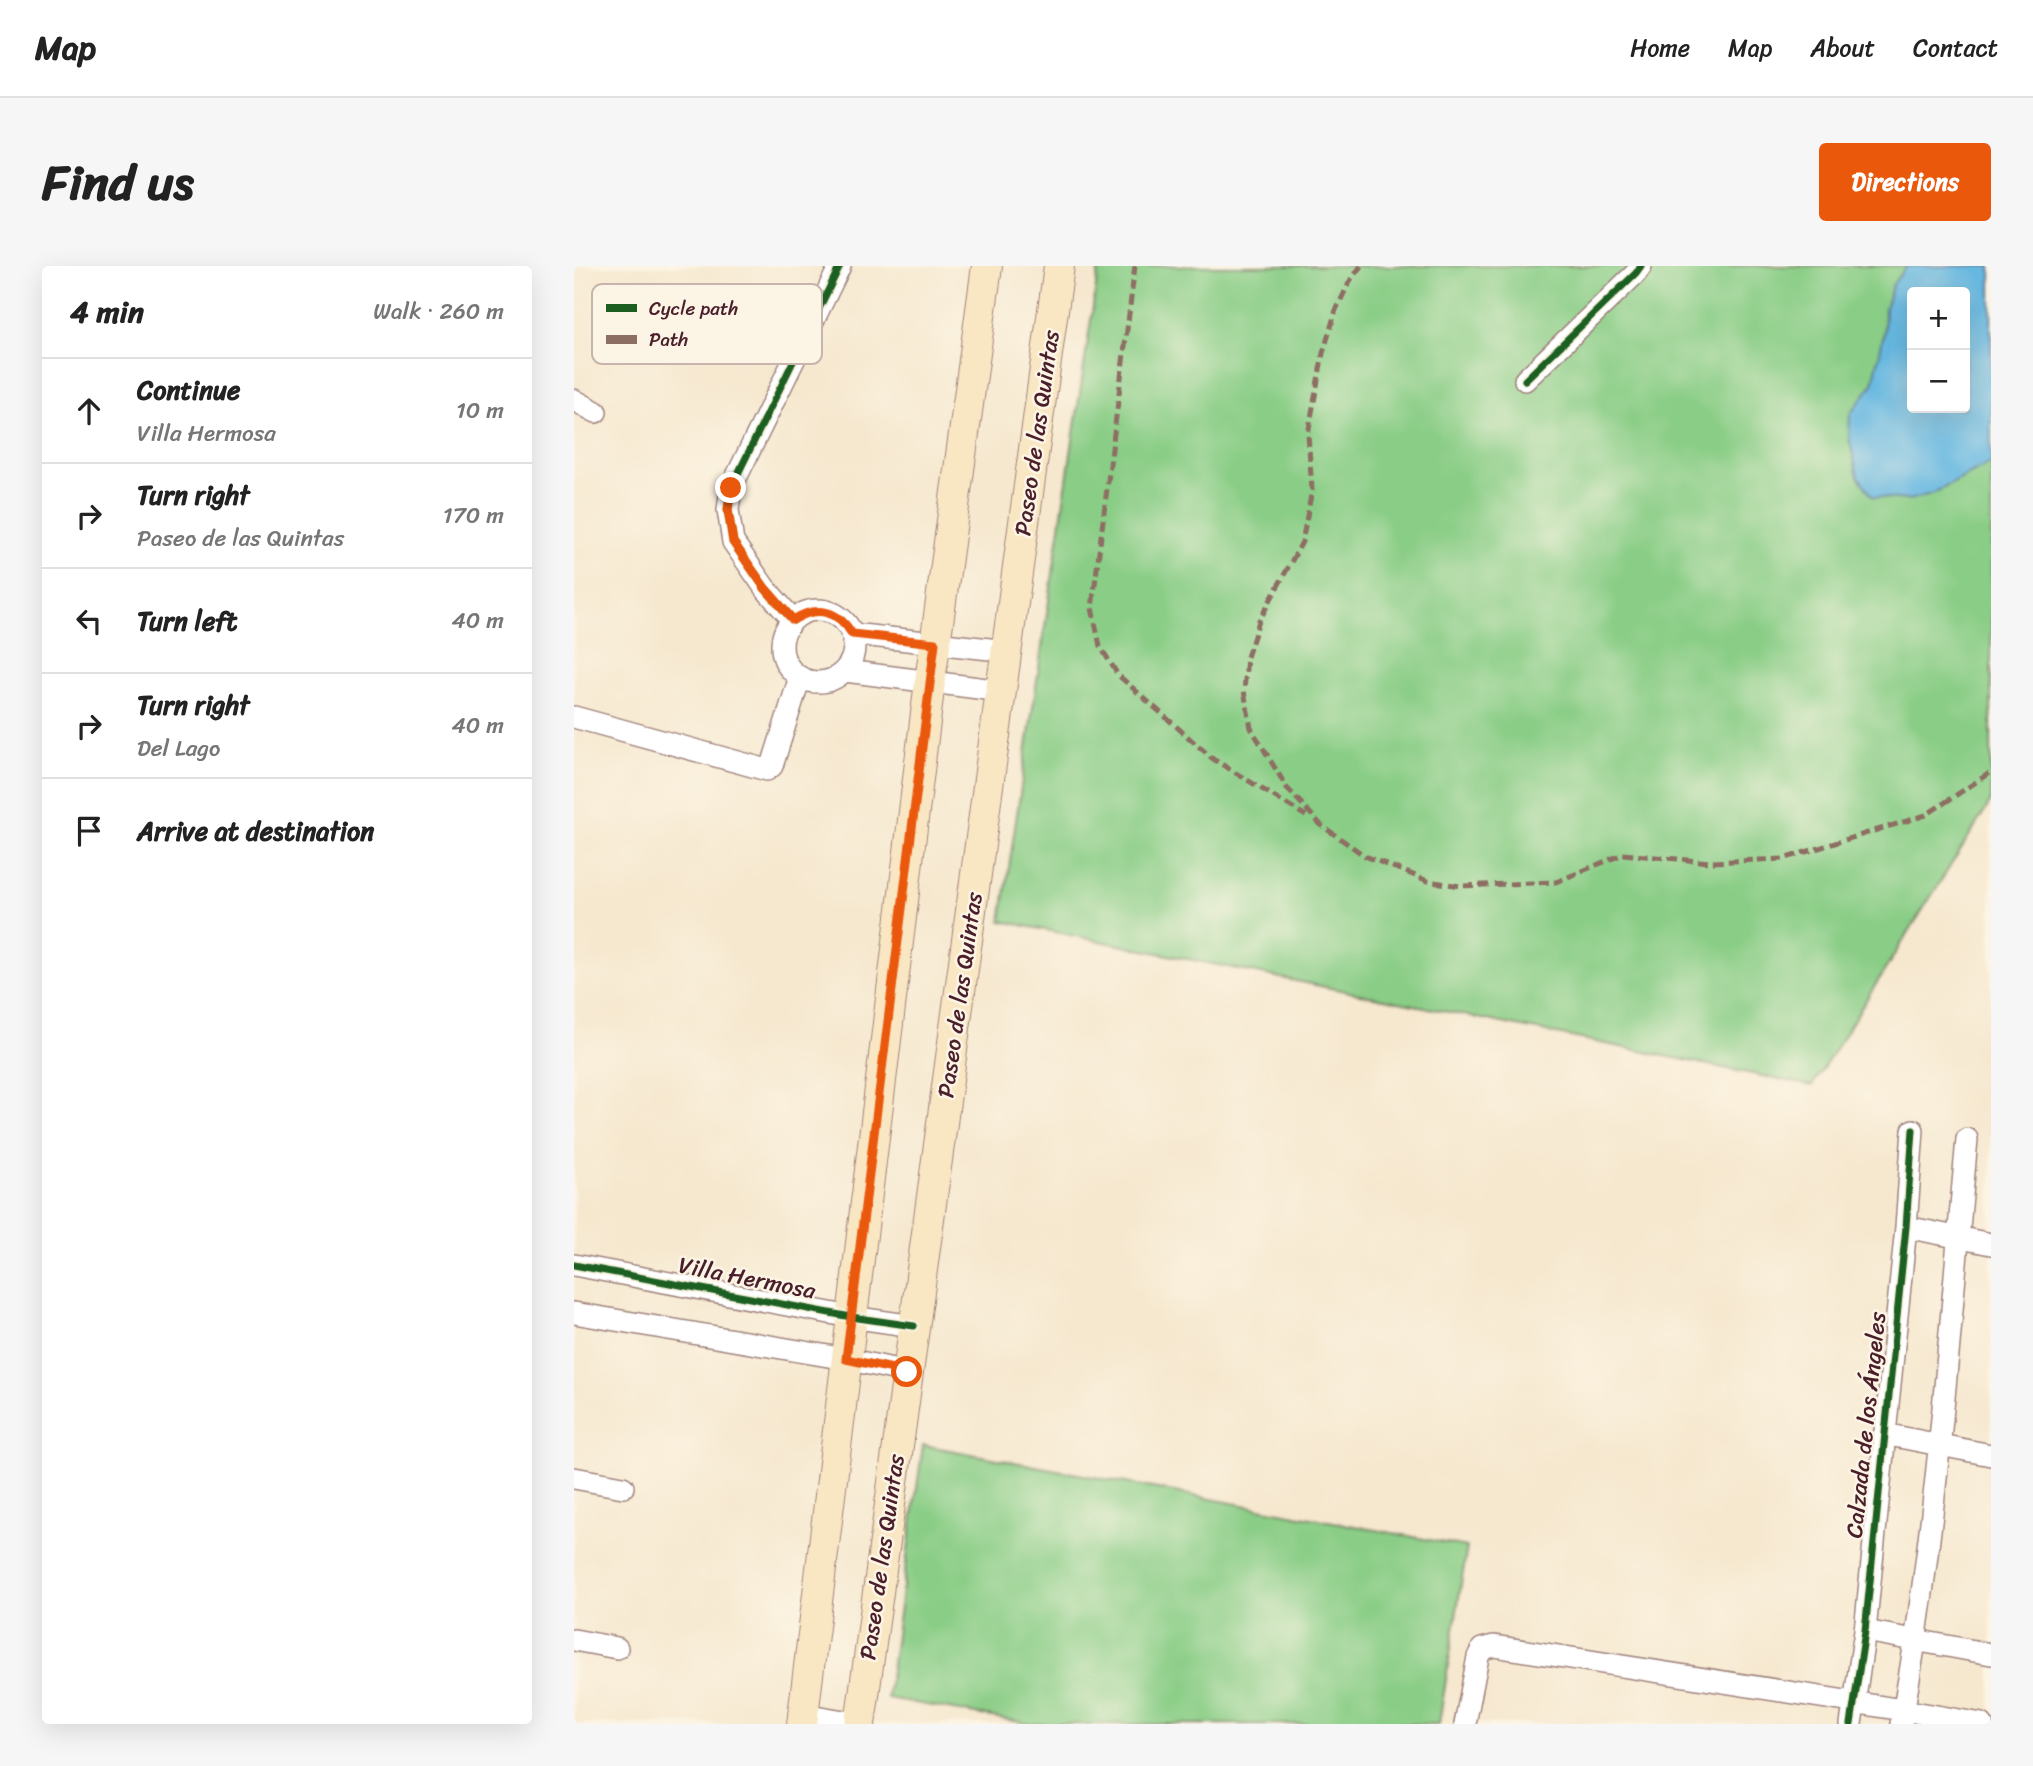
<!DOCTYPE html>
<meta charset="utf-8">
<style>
body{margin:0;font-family:Sriracha,sans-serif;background:#f6f6f6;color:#222}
.controls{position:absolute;right:21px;top:21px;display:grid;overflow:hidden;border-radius:7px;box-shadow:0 7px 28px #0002}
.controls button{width:63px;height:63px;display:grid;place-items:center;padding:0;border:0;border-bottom:2px solid #e0e0e0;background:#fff;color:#222;font:35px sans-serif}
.stop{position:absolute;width:21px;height:21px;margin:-16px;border:5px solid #ea580c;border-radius:50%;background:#fff}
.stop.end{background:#ea580c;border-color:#fff;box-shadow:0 2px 7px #0008}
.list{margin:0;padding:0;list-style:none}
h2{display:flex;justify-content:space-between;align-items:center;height:91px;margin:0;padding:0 28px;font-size:30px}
h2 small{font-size:23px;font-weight:400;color:#767676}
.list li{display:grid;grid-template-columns:46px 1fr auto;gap:21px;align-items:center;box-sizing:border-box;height:105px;padding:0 28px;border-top:2px solid #e0e0e0}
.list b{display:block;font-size:26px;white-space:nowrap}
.list p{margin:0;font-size:23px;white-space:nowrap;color:#767676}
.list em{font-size:23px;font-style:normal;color:#767676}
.icon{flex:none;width:38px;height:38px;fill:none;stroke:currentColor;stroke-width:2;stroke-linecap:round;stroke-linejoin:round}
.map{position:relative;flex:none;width:1417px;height:1458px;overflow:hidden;border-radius:7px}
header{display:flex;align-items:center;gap:42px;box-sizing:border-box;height:98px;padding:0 35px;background:#fff;border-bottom:2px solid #e0e0e0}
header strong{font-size:33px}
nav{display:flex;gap:38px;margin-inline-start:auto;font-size:24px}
.intro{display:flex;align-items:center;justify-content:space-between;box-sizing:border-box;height:168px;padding:0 42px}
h1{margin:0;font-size:49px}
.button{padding:18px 32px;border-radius:7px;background:#ea580c;color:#fff;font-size:24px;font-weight:700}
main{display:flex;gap:42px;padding:0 42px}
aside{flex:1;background:#fff;border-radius:7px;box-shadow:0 7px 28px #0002}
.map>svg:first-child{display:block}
</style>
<header>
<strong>Map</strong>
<nav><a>Home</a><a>Map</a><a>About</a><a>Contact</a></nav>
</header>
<div class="intro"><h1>Find us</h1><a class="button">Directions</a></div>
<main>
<aside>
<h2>4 min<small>Walk · 260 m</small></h2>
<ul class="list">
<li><svg class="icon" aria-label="ahead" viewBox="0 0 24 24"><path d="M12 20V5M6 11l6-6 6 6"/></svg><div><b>Continue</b><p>Villa Hermosa</p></div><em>10 m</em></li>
<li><svg class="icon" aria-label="right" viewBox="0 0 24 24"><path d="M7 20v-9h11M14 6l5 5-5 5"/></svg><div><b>Turn right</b><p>Paseo de las Quintas</p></div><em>170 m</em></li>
<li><svg class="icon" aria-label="left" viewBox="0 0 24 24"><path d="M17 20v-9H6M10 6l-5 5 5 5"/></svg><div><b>Turn left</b></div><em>40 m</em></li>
<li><svg class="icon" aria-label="right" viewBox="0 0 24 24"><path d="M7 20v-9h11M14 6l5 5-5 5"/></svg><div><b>Turn right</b><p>Del Lago</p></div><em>40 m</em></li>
<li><svg class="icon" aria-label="arrive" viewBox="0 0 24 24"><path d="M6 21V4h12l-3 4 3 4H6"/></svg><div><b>Arrive at destination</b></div></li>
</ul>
</aside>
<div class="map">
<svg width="1417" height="1458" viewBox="0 0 1417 1458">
<rect width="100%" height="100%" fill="#fcf5e5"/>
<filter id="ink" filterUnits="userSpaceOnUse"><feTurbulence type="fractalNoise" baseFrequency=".0143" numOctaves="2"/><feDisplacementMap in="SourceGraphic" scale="14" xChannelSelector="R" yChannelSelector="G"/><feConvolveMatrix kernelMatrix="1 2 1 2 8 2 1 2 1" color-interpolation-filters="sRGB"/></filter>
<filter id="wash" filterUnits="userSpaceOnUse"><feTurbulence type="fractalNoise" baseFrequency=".00686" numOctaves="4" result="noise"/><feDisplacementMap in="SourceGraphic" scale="28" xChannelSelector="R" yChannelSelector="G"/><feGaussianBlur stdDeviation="1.57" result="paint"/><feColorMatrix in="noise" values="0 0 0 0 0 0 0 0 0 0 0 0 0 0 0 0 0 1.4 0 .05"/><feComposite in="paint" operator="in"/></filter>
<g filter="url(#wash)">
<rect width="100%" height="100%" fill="#f6e8cf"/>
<path fill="#89cd86" stroke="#6a7658" stroke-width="2" fill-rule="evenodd" d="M525,0h892v535l-179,285 -811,-165zM1338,26h53v116h-53z
M349,1179l544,102 -28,177h-408l-144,-26z"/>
<path fill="#66b8e1" stroke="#586c86" stroke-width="2" fill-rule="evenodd" d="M1333,0h84v197l-57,30 -25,7 -36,-3 -15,-21 -9,-38 1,-24 23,-30 11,-51 1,-25 8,-24zM1338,26h53v116h-53z"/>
</g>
<g filter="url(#ink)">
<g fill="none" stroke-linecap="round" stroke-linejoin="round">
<defs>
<path id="minor" d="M951,114l111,-107 5,-7
M0,134l22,12
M208 380a36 36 0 1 1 72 0a36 36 0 1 1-72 0Z
M219,354l-28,-32 -32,-46 -5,-32 3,-22 109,-222
M278,368l156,17
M271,405l157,20
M0,451l193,53 5,-4 28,-89
M1332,961l85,17
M0,999l277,52 63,9
M0,1047l272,46 61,13
M1310,1168l107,21
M0,1212l49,9
M1291,1365l126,23
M0,1374l43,8
M229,1448l59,10
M891,1458l13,-67 4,-8 12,-3 409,64 79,14
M1277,1458l14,-93 41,-404 7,-97
M1327,1458c36,-193 48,-390 66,-585"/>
<path id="secondary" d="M228,1458l128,-1043 57,-415
M286,1458l199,-1458"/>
</defs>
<use href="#minor" stroke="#a0847d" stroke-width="24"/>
<use href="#secondary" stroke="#a0847d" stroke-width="32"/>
<use href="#minor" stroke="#fff" stroke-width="21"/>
<use href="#secondary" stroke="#f9e7c3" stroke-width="30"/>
<path stroke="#8d6e63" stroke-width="5" stroke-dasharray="10 5" stroke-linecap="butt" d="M561,0l-43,342 8,38 18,29 95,84 93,57
M787,0l-11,15 -14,29 -13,43 -15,81 4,56 -10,52 -43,79 -12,36 -3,34 7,37 36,60 34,37 44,31 63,25 33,5 95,-4 67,-28 87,8 73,-3 143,-44 65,-43"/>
<defs>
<path id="cycleway" d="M951,114l111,-107 5,-7
M219,354l-28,-32 -32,-46 -5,-32 3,-22 109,-222
M0,999l277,52 63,9
M1277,1458l14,-93 41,-404 7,-97"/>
</defs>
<use href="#cycleway" stroke="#fcf5e5" stroke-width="11"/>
<use href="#cycleway" stroke="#1b5e20" stroke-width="7"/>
</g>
</g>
<g fill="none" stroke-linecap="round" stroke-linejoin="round" filter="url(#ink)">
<path stroke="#ea580c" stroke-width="9" d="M157,222l-3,22 5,32 32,46 28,32c24,-15 45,-10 59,14l83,9 -89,716 61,13"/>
</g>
<g text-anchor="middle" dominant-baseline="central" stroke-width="5" stroke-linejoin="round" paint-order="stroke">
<g font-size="23" fill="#4a1f2b" stroke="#fcf5e5">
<text transform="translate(463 167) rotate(-82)">Paseo de las Quintas</text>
<text transform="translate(386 729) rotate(-82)">Paseo de las Quintas</text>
<text transform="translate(173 1012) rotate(11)">Villa Hermosa</text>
<text transform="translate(1292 1159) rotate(-84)">Calzada de los Ángeles</text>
<text transform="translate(308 1291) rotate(-82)">Paseo de las Quintas</text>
</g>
</g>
<rect x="18" y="18" width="230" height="80" rx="10" fill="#fcf5e5" stroke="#c7b5ad" stroke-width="2"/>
<rect x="32" y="38" width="31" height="8" fill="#1b5e20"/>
<rect x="32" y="69" width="31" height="9" fill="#8d6e63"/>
<g font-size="19" fill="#4a1f2b">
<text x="75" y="49">Cycle path</text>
<text x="75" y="80">Path</text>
</g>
</svg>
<div class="controls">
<button>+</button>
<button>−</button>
</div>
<div class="stop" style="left:333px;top:1106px"></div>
<div class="stop end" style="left:157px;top:222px"></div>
</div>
</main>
